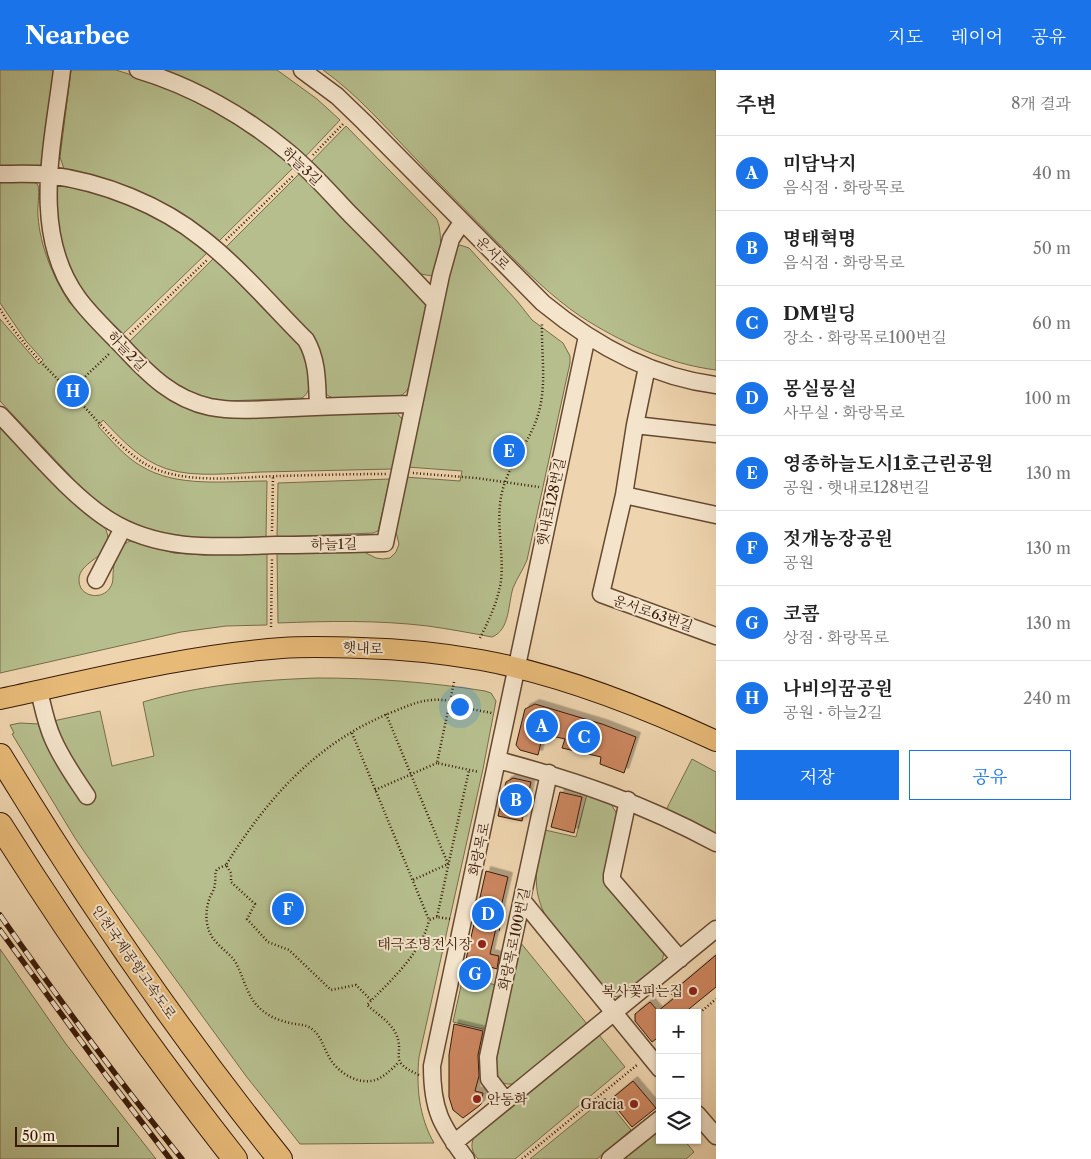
<!DOCTYPE html>
<html lang="ko">
<meta charset="utf-8">
<style>
body{margin:0;font-family:"Libre Caslon Text","Noto Serif KR",serif;background:#f6f6f6;color:#222}
.controls{position:absolute;right:15px;bottom:15px;display:grid;overflow:hidden;border-radius:0px;box-shadow:0 1px 4px #0004}
.controls button{width:45px;height:45px;display:grid;place-items:center;padding:0;border:0;border-bottom:1px solid #e0e0e0;background:#fff;color:#222;font:25px sans-serif}
.scale{position:absolute;left:15px;bottom:12px;width:104px;box-sizing:border-box;padding-left:5px;border:2px solid #381a07;border-top:0;font-size:14px;line-height:18px;white-space:nowrap;color:#381a07;-webkit-text-stroke:4px #f4e4cb;paint-order:stroke}
.you{position:absolute;left:459px;top:636px;width:18px;height:18px;margin:-12px;border:4px solid #fff;border-radius:50%;background:#1a73e8;box-shadow:0 0 0 8px #1a73e833}
.badge{display:grid;place-items:center;width:32px;height:32px;border-radius:50%;background:#1a73e8;color:#fff;font-size:16px;font-weight:700}
.pin{position:absolute;translate:-50% -50%;border:2px solid #fff;box-shadow:0 1px 5px #0006}
.list{margin:0;padding:0;list-style:none}
h2{display:flex;justify-content:space-between;align-items:center;height:65px;margin:0;padding:0 20px;font-size:21px}
h2 small{font-size:16px;font-weight:400;color:#767676}
.list li{display:grid;grid-template-columns:32px 1fr auto;gap:15px;align-items:center;box-sizing:border-box;height:75px;padding:0 20px;border-top:1px solid #e0e0e0}
.list b{display:block;font-size:19px;white-space:nowrap}
.list p{margin:0;font-size:16px;white-space:nowrap;color:#767676}
.list em{font-size:16px;font-style:normal;color:#767676}
.actions{display:flex;gap:10px;padding:15px 20px}
.actions a{flex:1;padding:11px 0;border:1px solid #1a73e8;border-radius:0px;text-align:center;font-size:18px;color:#1a73e8}
.actions .main{background:#1a73e8;color:#fff}
.icon{flex:none;width:28px;height:28px;fill:none;stroke:currentColor;stroke-width:2;stroke-linecap:round;stroke-linejoin:round}
.map{position:relative;flex:none;width:716px;height:1089px;overflow:hidden}
header{display:flex;align-items:center;gap:30px;box-sizing:border-box;height:70px;padding:0 25px;background:#1a73e8;color:#fff}
header strong{font-size:24px}
nav{display:flex;gap:28px;margin-inline-start:auto;font-size:18px}
main{display:flex}
aside{flex:1;background:#fff}
.map>svg:first-child{display:block}
</style>
<header>
<strong>Nearbee</strong>
<nav><a>지도</a><a>레이어</a><a>공유</a></nav>
</header>
<main>
<div class="map">
<svg width="716" height="1089" viewBox="0 0 716 1089">
<defs>
<filter id="shadow"><feDropShadow dx="4.5" dy="-4.5" stdDeviation="0" flood-color="#0004"/></filter>
</defs>
<rect width="100%" height="100%" fill="#eed5af"/>
<filter id="stains"><feTurbulence type="fractalNoise" baseFrequency=".004" numOctaves="4"/><feColorMatrix values="0 0 0 0 .2 0 0 0 0 .09 0 0 0 0 .02 0 0 0 .5 -.17"/></filter>
<radialGradient id="worn" r=".72"><stop offset=".6" stop-color="#630" stop-opacity="0"/><stop offset="1" stop-color="#630" stop-opacity=".3"/></radialGradient>
<path fill="#b6be8d" stroke="#776c4a" d="M0,0h53l1,2 -11,88 -2,4 -3,3 -38,-1z
M71,0h45l31,10 51,22 55,33 41,32 -76,75 -154,-73 -4,-12z
M156,0h121l40,29 23,21 -36,38z
M323,0h393v300c-48,-6 -96,-28 -136,-54 -28,-19 -53,-44 -77,-68 -29,-30 -59,-59 -87,-89 -30,-31 -58,-64 -93,-89z
M346,56l90,92c7,11 6,48 -4,58l-11,-2 -111,-111z
M300,103l122,126 4,7 1,7 -16,69c-3,8 -6,12 -13,15l-63,1c-5,-1 -8,-2 -10,-6 -4,-7 -1,-17 -1,-24 -2,-13 -6,-23 -14,-33l-85,-87z
M0,110l33,1 5,4c2,10 -1,21 0,31 2,30 15,61 31,86 16,17 33,35 50,52 35,37 60,60 113,64l164,-6 6,7 1,6 -11,44c-43,1 -87,2 -130,3 -30,1 -66,6 -95,-3 -27,-9 -45,-29 -64,-49l-5,6c13,14 26,30 43,40 36,22 84,15 126,15l-1,57 -39,2 -46,-2 -30,-8 -37,-15 -16,-13 -21,-19 -77,-82v-82l39,45 4,-4 -17,-19 -26,-38z
M59,114c43,9 88,23 125,48 8,6 16,14 24,20l-85,82c-28,-28 -58,-58 -65,-98 -3,-16 -1,-34 -1,-50z
M460,175l9,3 48,53 15,19 31,23 7,13v7l-43,197c-4,10 -10,18 -14,28 -5,16 -3,42 -21,49 -21,-4 -43,-8 -64,-11 -50,-6 -101,-5 -150,-3l-1,-71 85,-1 14,7 7,1 7,-1 6,-6 3,-8 -4,-16 10,-51 55,4 2,-10 -55,-4 43,-208 6,-12z
M214,188l86,88c7,12 17,43 2,52l-75,3 -15,-1 -26,-9 -27,-18 -30,-31z
M0,358l69,70 34,26c20,33 -26,34 -24,57 1,20 34,20 34,-4 0,-13 3,-30 17,-36l44,12 30,2 63,-2v72l-41,1 -45,6 -181,41z
M390,409l-12,52 -5,2 -96,4 1,-54z
M317,608c57,0 112,4 168,13l6,2 5,8 -13,68 -64,288c-3,29 0,60 15,86l-134,1 -54,-68 -134,-184 -37,-54 -63,-104 2,-1 -4,-8 10,-2 19,1 61,-13 12,55 42,-10 -11,-54c57,-17 115,-22 174,-24z
M692,689l24,13v63l-50,-25z
M587,724l24,10 6,10 -13,61 60,77 -2,10 -41,34 -4,1 -9,-3 -60,-74c-19,-32 -11,-56 -3,-90l31,7z
M520,872l67,82 -71,59c-14,4 -20,-3 -21,-17z
M0,879l66,95 90,115h-156z
M463,907l33,8 -9,45 -34,-8z
M599,965l26,32 -110,92h-37c-6,-7 -8,-13 -4,-22z
M605,1028l26,32 -34,29h-67z
M660,1059v11h24l10,12 -8,7h-64z"/>
<path fill="#cd8761" stroke="#381a07" filter="url(#shadow)" d="M535,634l67,20 34,13 -12,36 -24,-9 1,-7 -39,-9 3,-9 -22,-5 -5,21 -18,-5 -4,-5 9,-36z
M513,708l18,4 -9,39 -24,-5 8,-34z
M560,722l22,5 -8,36 -23,-6z
M486,801l22,6 -18,77 9,2 -2,13 -10,-3 -3,15 -22,-4z
M716,885v32l-32,26h-25l1,23 -8,6 -17,-21v-7l15,-12 8,9 16,-13 -3,-5z
M454,954l29,7 -5,24 1,21 -4,15 8,2 -2,11 -2,2 -16,12 -10,-8 -4,-13v-42z
M633,1011l23,27 -24,19 -22,-27z"/>
<g fill="none" stroke-linecap="round" stroke-linejoin="round">
<defs>
<path id="minor" d="M62,0c-9,75 -32,162 16,228 13,18 31,34 46,50 25,27 49,51 86,59 27,5 55,2 83,1 40,-2 81,-3 121,-4
M138,0c54,16 107,46 150,82 23,19 42,41 62,62 29,29 57,58 85,88
M302,0l35,26 27,26 179,181c50,41 108,74 173,82
M0,104c16,0 33,-1 49,1 54,7 112,30 154,64 37,29 69,67 103,101 12,21 11,43 12,67
M647,297l-12,58 -11,70 -23,99 115,42
M0,345c32,33 70,80 109,105 51,32 108,27 166,25 36,0 73,-1 110,-2l56,-268 10,-36 11,-17
M635,355l81,9
M624,425l92,20
M96,510l27,-52
M39,621c4,16 7,33 14,48 9,21 22,39 34,57
M498,690c79,21 146,44 218,83
M628,730l-16,75v5l68,79
M522,830l138,169
M505,1030l-16,-21 -1,-22 61,-284
M697,1044l19,22
M454,1073l262,-214
M466,1089c-25,-34 -34,-49 -34,-93l155,-730
M610,1089l50,-40"/>
<path id="major" d="M0,629c93,-20 187,-44 282,-51 26,-2 53,-1 79,0 40,1 80,5 120,12 81,15 160,46 235,81"/>
<path id="highway" d="M0,686c85,140 177,275 280,403
M0,755c73,116 151,227 235,334"/>
</defs>
<use href="#minor" stroke="#664931" stroke-width="19"/>
<use href="#major" stroke="#381a07" stroke-width="22"/>
<use href="#highway" stroke="#381a07" stroke-width="26"/>
<path stroke="#381a07" stroke-width="2.5" stroke-dasharray="1 2.5" stroke-linecap="butt" d="M313,85l31,-32
M226,170l68,-65
M0,239c20,34 49,61 76,89 21,22 41,47 66,64 37,24 95,15 137,14 36,-1 71,-2 107,-2
M130,264l77,-74
M70,321l40,-38
M413,403l63,5 63,9
M272,461l1,-54
M271,557l1,-68
M480,568c9,-18 18,-37 21,-57 3,-28 -5,-56 0,-84 5,-29 25,-49 35,-76 12,-33 5,-64 6,-98
M454,612l-17,81 42,9
M449,635l43,8
M386,644l62,150 -35,16
M352,663l77,187 8,-3
M375,720l62,-27
M226,795l-9,4c-3,6 -1,8 -2,14 0,5 -3,10 -5,14 -6,16 -5,34 7,46 7,8 16,13 20,22 8,16 11,35 26,46 7,6 18,10 27,12 8,2 16,1 22,6 9,7 11,17 16,26 8,17 31,32 50,24 8,-4 15,-11 21,-17
M450,849l-13,-2 32,-147
M475,855l27,5
M371,930l-15,-15 -25,5 -42,-40 -21,-8 -21,-23 8,-15 -24,-22v-9l-5,-8c42,-68 92,-124 169,-154 19,-8 34,-14 55,-10
M697,945l19,-16
M419,1005c-34,-15 -12,-20 -24,-43 -6,-11 -19,-19 -28,-27 23,-24 55,-52 62,-85
M522,1089l115,-94"/>
<use href="#minor" stroke="#f4e4cb" stroke-width="16"/>
<use href="#major" stroke="#e7ba78" stroke-width="20"/>
<use href="#highway" stroke="#e7ba78" stroke-width="24"/>
<defs>
<path id="rail" d="M0,845c58,83 118,165 182,244
M0,860l105,144 65,85"/>
</defs>
<use href="#rail" stroke="#381a07" stroke-width="5.5"/>
<use href="#rail" stroke="#f4e4cb" stroke-width="4" stroke-dasharray="11" stroke-linecap="butt"/>
</g>
<g fill="#8f2418" stroke="#f4e4cb" stroke-width="2">
<circle cx="482" cy="874" r="5"/>
<circle cx="693" cy="921" r="5"/>
<circle cx="477" cy="1029" r="5"/>
<circle cx="634" cy="1034" r="5"/>
</g>
<g text-anchor="middle" dominant-baseline="central" stroke-width="4" stroke-linejoin="round" paint-order="stroke">
<g font-size="14" fill="#381a07" stroke="#f4e4cb">
<text transform="translate(302 96) rotate(43)">하늘3길</text>
<text transform="translate(493 183) rotate(45)">운서로</text>
<text transform="translate(127 281) rotate(46)">하늘2길</text>
<text transform="translate(551 432) rotate(-78)">햇내로128번길</text>
<text transform="translate(334 474) rotate(-1)">하늘1길</text>
<text transform="translate(653 543) rotate(19)">운서로63번길</text>
<text transform="translate(363 578) rotate(2)">햇내로</text>
<text transform="translate(479 779) rotate(-78)">화랑목로</text>
<text transform="translate(514 869) rotate(-78)">화랑목로100번길</text>
<text transform="translate(134 892) rotate(55)">인천국제공항고속도로</text>
</g>
<g font-size="14" fill="#381a07" stroke="#f4e4cb" text-anchor="end">
<text x="472" y="874">태극조명전시장</text>
<text x="683" y="921">복사꽃피는집</text>
<text x="487" y="1029" text-anchor="start">안동화</text>
<text x="624" y="1034">Gracia</text>
</g>
</g>
<rect width="100%" height="100%" filter="url(#stains)"/>
<rect width="100%" height="100%" fill="url(#worn)"/>
</svg>
<div class="controls">
<button>+</button>
<button>−</button>
<button><svg class="icon" aria-label="layers" viewBox="0 0 24 24"><path d="M12 4l9 5-9 5-9-5zM3 14l9 5 9-5"/></svg></button>
</div>
<div class="scale">50 m</div>
<div class="you"></div>
<div class="pin badge" style="left:542px;top:656px">A</div>
<div class="pin badge" style="left:516px;top:730px">B</div>
<div class="pin badge" style="left:584px;top:667px">C</div>
<div class="pin badge" style="left:488px;top:844px">D</div>
<div class="pin badge" style="left:509px;top:381px">E</div>
<div class="pin badge" style="left:288px;top:839px">F</div>
<div class="pin badge" style="left:475px;top:904px">G</div>
<div class="pin badge" style="left:73px;top:321px">H</div>
</div>
<aside>
<h2>주변<small>8개 결과</small></h2>
<ul class="list">
<li><span class="badge">A</span><div><b>미담낙지</b><p>음식점 · 화랑목로</p></div><em>40 m</em></li>
<li><span class="badge">B</span><div><b>명태혁명</b><p>음식점 · 화랑목로</p></div><em>50 m</em></li>
<li><span class="badge">C</span><div><b>DM빌딩</b><p>장소 · 화랑목로100번길</p></div><em>60 m</em></li>
<li><span class="badge">D</span><div><b>몽실뭉실</b><p>사무실 · 화랑목로</p></div><em>100 m</em></li>
<li><span class="badge">E</span><div><b>영종하늘도시1호근린공원</b><p>공원 · 햇내로128번길</p></div><em>130 m</em></li>
<li><span class="badge">F</span><div><b>젓개농장공원</b><p>공원</p></div><em>130 m</em></li>
<li><span class="badge">G</span><div><b>코콤</b><p>상점 · 화랑목로</p></div><em>130 m</em></li>
<li><span class="badge">H</span><div><b>나비의꿈공원</b><p>공원 · 하늘2길</p></div><em>240 m</em></li>
</ul>
<div class="actions"><a class="main">저장</a><a>공유</a></div>
</aside>
</main>
